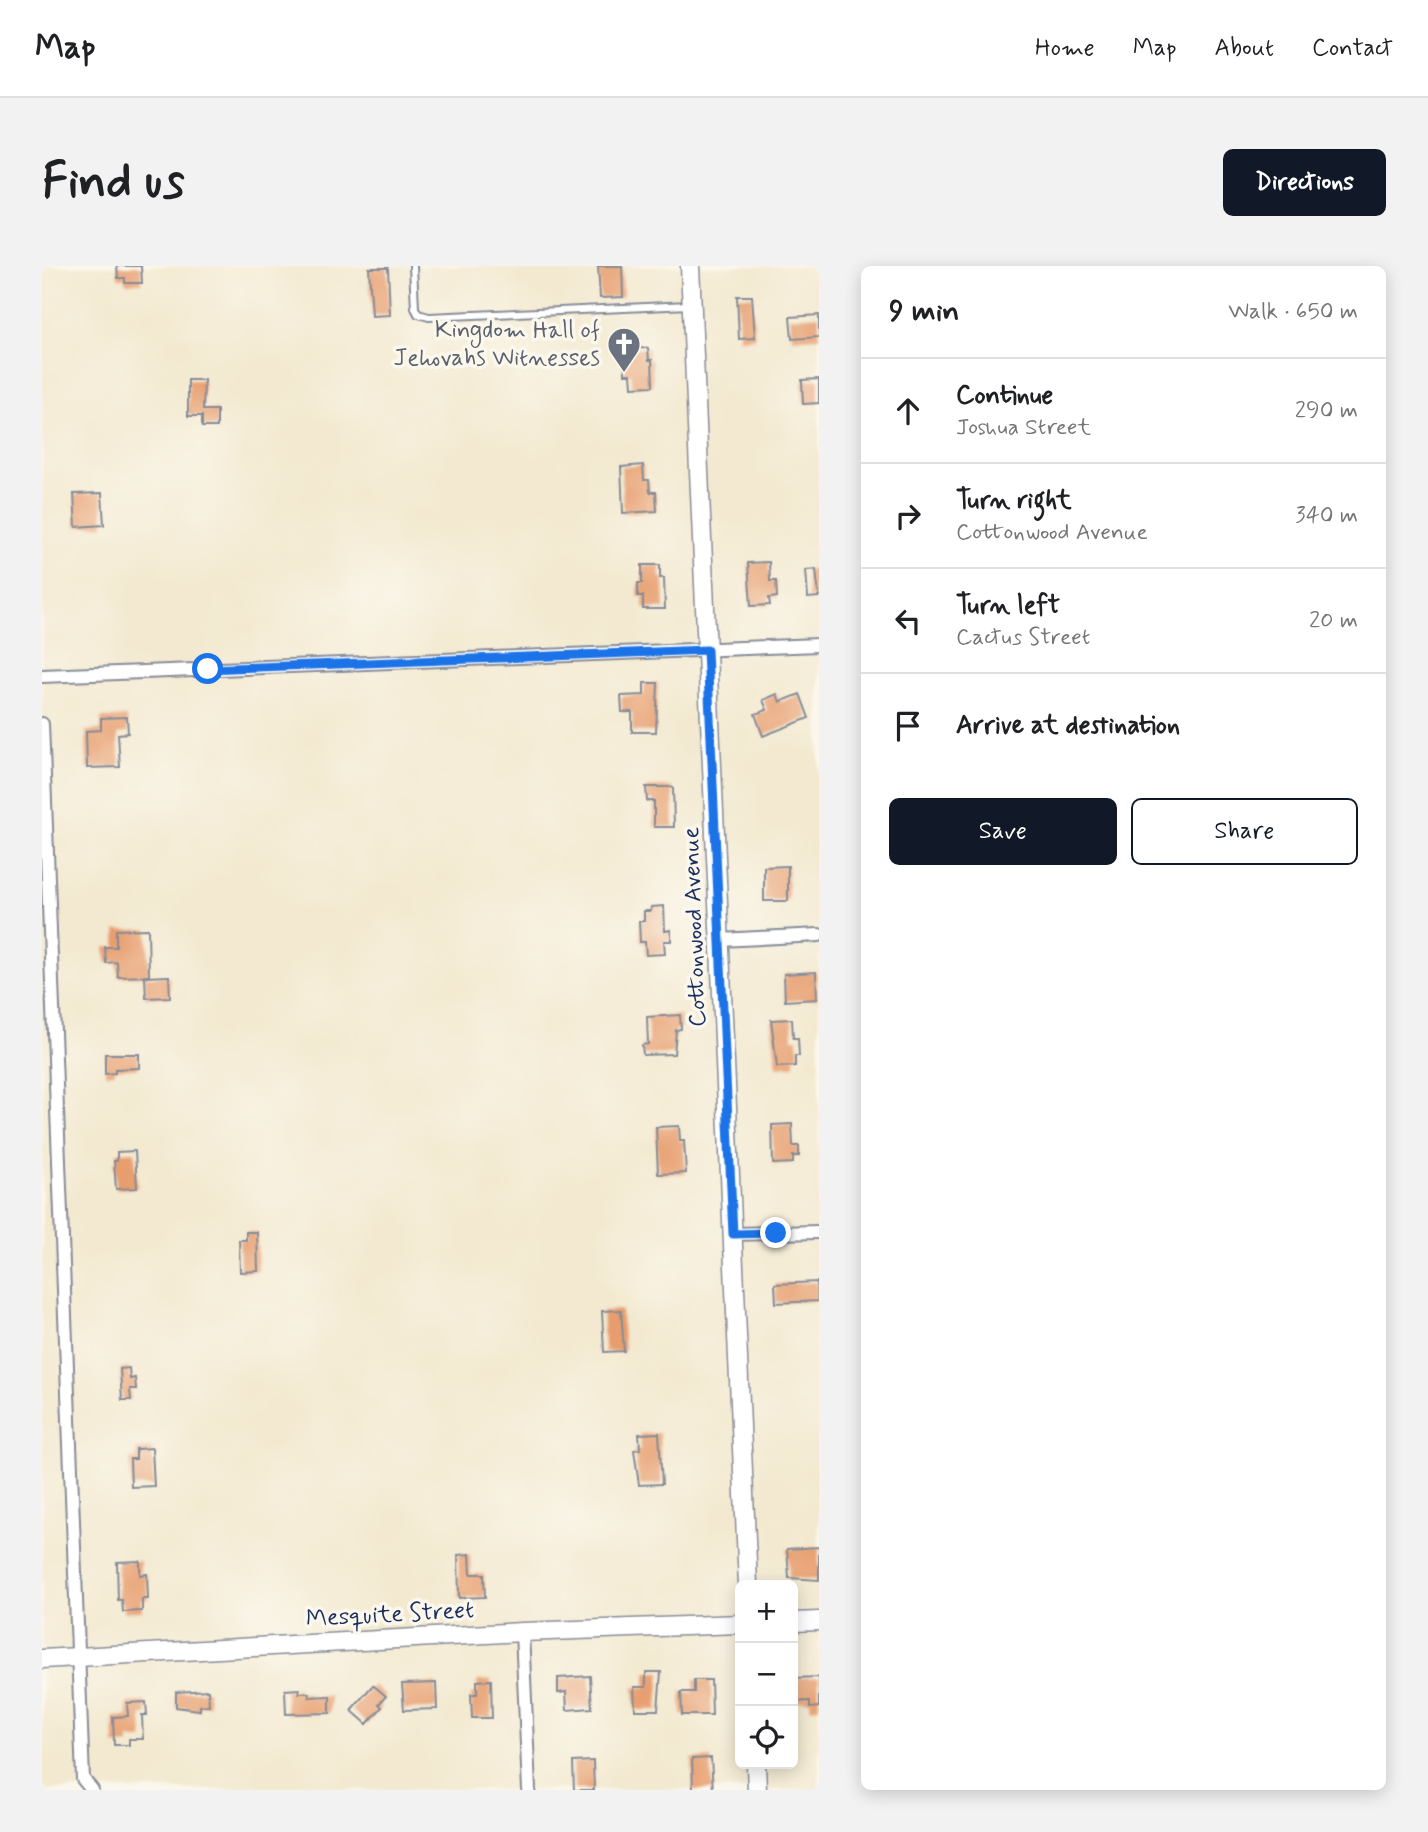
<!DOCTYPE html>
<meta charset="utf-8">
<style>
body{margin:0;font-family:Mynerve,sans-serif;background:#f2f2f2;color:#202124}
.controls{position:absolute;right:21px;bottom:21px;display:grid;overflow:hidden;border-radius:10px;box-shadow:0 4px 18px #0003}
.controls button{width:63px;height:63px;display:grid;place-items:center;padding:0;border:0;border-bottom:2px solid #e0e0e0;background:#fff;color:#202124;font:35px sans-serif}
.stop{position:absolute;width:21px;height:21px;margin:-16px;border:5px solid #1a73e8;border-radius:50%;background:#fff}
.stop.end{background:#1a73e8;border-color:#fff;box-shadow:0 2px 7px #0008}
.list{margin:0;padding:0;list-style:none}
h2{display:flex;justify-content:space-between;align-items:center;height:91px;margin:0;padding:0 28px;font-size:30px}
h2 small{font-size:23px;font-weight:400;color:#757577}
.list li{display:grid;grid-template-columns:46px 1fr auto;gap:21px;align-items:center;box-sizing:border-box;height:105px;padding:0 28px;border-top:2px solid #e0e0e0}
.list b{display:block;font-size:26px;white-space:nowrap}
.list p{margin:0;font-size:23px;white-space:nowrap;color:#757577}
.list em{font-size:23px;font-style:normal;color:#757577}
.actions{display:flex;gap:14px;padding:21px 28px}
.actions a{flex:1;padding:16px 0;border:2px solid #111827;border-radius:10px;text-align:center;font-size:24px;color:#111827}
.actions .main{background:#111827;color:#fff}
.icon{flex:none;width:38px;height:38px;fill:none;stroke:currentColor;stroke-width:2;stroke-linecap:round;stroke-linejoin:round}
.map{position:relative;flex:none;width:777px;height:1524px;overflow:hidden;border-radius:10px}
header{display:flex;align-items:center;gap:42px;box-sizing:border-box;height:98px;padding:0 35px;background:#fff;border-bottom:2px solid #e0e0e0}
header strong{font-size:33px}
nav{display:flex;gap:38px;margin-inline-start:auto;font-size:24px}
.intro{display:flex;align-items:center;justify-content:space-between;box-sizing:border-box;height:168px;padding:0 42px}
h1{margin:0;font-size:49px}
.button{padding:18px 32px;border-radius:10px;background:#111827;color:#fff;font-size:24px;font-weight:700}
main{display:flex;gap:42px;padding:0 42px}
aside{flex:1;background:#fff;border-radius:10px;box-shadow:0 4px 18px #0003}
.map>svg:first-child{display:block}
</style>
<header>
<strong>Map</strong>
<nav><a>Home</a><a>Map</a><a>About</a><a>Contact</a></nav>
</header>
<div class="intro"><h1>Find us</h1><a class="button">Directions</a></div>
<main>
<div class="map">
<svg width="777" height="1524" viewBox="0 0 777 1524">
<rect width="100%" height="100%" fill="#fbf7ec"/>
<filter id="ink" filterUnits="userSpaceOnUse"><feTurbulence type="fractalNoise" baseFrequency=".0143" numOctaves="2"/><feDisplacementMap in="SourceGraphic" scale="14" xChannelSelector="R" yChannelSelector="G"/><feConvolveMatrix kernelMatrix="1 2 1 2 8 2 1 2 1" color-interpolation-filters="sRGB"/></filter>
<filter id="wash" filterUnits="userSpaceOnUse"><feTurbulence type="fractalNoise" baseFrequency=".00686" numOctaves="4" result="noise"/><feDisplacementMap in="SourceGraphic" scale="28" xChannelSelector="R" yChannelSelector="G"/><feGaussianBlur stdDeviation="1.57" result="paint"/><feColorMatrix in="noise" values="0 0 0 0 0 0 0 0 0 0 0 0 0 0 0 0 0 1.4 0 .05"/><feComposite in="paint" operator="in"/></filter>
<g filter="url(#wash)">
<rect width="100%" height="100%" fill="#f3e9d0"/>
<g id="blocks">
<path fill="#e79d6d" d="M75,0h24l1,17h-17v-5h-7z
M556,0h24l1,31 -23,1z
M327,2h19l2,47 -18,1z
M695,30h15l3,42 -16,1z
M777,49v22l-27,2 -2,-22z
M606,82l1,12h3l1,26 -21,1 -1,-13h-6l-1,-25z
M777,113v24l-16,1 -1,-24z
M146,114h16l-1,30h14v17h-15v-11h-14z
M601,199l1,15h5l1,12h6l1,19 -34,2 -2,-46z
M60,227l2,32 -28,2 -2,-33z
M727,296l1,19h6l1,16 -8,1 1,7 -19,1 -3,-43z
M600,299h18v13h4l1,31h-22v-13h-5v-13h4z
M774,303l3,28 -11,1 -2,-28z
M602,417h14l-2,49h-24v-20h-10l-1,-16 23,-1z
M735,428l3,8 20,-8 9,24 -46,18 -8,-22 12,-4 -4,-10z
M85,451l1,16 -10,1 2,33 -33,1 -1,-37 15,-1v-12z
M604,521h27l1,40h-20v-26h-7z
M746,600v35h-24v-34z
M622,640l1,25 6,-1v11h-7l1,13 -19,1 -1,-13h-5l-1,-21h5v-10h7v-4z
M106,663l1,47 -31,1 -1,-15 -11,1 -1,-16h11v-17z
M774,706l1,27 -32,2 -1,-27z
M127,710l1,21 -24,1 -1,-21z
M638,749l1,14 -5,1 -2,24 -31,1 -1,-10 6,-1 -1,-27z
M750,753l1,19h5l1,18h-4v10l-18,1 -6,-47z
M63,788h34v14l-24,1v4l-10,1z
M750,858l1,22h6v10h-6v7l-20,1 -1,-39z
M637,860l1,15h4l2,32 -28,1 -2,-47z
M93,885l2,37 -21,1 -2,-28h3v-9z
M204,966h11l1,39 -18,1 -1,-32h7z
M775,1016l1,19 -42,2 -1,-19z
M579,1044l3,41 -20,1 -2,-41z
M87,1102l1,11 5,-1 1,11h-6l1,11h-9l-2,-31z
M617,1167l3,51 -23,1 -5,-35 6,-1 -1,-15z
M110,1182l2,38 -23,1 -1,-28h6v-10z
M777,1281v33l-30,-2 -2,-29z
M428,1288l1,20h13l1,23 -26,1 -1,-43z
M98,1295v14l7,-1 1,25h-6v12l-19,1 -1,-12h-4l-1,-38z
M604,1406h15l-3,38h-23l-1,-23h12z
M548,1410l2,32 -25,2 -1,-18 -8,1v-15z
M777,1411v30l-9,1v-7l-17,1v-24z
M449,1414l1,38h-20l-1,-24h6v-13z
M652,1414h17l1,35h-30l-1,-23h13z
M394,1417l1,26 -33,1 -2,-26z
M331,1419l13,11 -7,8 3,3 -15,17 -16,-14z
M257,1423v4h10v4l21,-1v17l-44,1 -1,-24z
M166,1424l1,15 -9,1v4l-24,-3v-15z
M104,1436l1,13h-5l1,24h-14v6h-15l-1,-28 15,-1 -1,-13z
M669,1492l2,32h-20l-1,-31z
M551,1495l1,29h-20l-1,-28z"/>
</g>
</g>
<g filter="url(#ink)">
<use href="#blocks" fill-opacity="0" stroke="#878c97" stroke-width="2"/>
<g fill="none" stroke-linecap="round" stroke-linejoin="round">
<defs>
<path id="lane" d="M371,0l2,42 3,6 11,3 260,-12"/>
<path id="street" d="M0,410l777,-31
M0,458l41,1055 9,11
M678,674l99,-5
M691,968l86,-2
M480,1366l7,158"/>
<path id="secondary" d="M648,0l58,1319
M751,1356l26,-1
M0,1393l480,-27 218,-8
M714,1498l1,26"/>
</defs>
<use href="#lane" stroke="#878c97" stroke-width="10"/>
<use href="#street" stroke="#878c97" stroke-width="16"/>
<use href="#secondary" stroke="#878c97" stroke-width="21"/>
<use href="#lane" stroke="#fff" stroke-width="6"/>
<use href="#street" stroke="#fff" stroke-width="12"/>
<use href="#secondary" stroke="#fff" stroke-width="18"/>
</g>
</g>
<g fill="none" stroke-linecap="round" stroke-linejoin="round" filter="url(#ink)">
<path stroke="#1a73e8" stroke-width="9" d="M166,403l499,-19 26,584 43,-1"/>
</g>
<defs>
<symbol id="church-pin" viewBox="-11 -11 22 30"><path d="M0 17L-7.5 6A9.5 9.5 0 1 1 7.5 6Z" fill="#6b7280" stroke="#fbf7ec"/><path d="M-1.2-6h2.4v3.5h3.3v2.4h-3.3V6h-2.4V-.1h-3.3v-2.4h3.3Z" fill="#fff"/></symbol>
</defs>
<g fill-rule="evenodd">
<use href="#church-pin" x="563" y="59" width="38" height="52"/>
</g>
<g text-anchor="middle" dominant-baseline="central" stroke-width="7" stroke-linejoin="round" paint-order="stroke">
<g font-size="24" fill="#5b616d" stroke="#fbf7ec" text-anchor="end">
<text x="558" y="64">Kingdom Hall of<tspan x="558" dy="28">Jehovahs Witnesses</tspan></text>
</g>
<g font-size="24" fill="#1b2f5e" stroke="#fbf7ec">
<text transform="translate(653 661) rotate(-92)">Cottonwood Avenue</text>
<text transform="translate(348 1349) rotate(-3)">Mesquite Street</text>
</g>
</g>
</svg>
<div class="controls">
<button>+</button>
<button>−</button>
<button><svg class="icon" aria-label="locate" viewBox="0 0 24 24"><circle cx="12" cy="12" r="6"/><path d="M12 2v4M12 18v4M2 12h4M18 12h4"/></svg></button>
</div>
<div class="stop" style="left:166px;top:403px"></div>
<div class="stop end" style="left:734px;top:967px"></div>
</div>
<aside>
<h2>9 min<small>Walk · 650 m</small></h2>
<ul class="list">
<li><svg class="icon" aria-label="ahead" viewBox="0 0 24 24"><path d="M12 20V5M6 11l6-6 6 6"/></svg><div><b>Continue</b><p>Joshua Street</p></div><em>290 m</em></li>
<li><svg class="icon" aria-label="right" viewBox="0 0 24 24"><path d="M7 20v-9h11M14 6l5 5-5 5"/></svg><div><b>Turn right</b><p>Cottonwood Avenue</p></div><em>340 m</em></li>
<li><svg class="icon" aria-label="left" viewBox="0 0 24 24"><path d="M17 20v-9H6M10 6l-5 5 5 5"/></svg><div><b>Turn left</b><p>Cactus Street</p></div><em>20 m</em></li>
<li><svg class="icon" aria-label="arrive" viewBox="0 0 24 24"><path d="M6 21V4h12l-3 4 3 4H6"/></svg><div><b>Arrive at destination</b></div></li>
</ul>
<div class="actions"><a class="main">Save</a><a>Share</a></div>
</aside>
</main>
